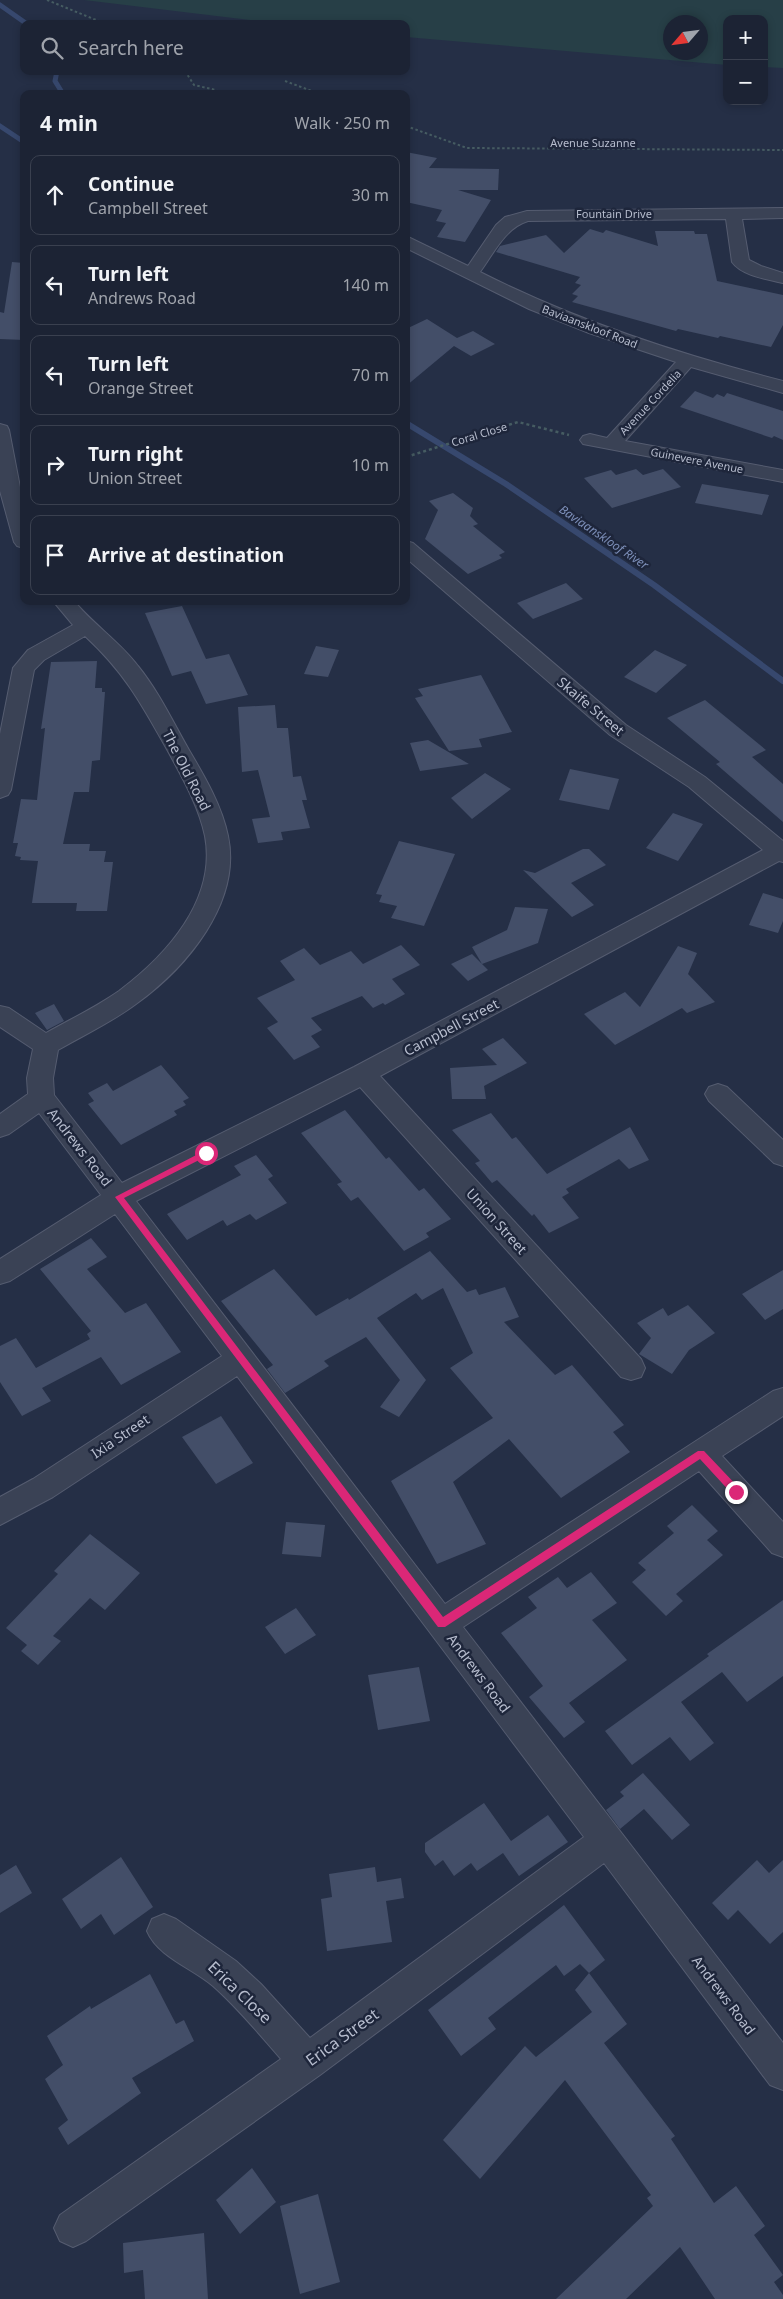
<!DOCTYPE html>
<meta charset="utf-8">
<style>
body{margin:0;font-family:"Noto Sans",sans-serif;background:#252b3c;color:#f1f3f6}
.controls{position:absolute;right:15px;top:15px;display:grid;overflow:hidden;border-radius:10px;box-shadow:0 2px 8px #0003}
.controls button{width:45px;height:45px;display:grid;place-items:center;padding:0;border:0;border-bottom:1px solid #3a404f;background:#1c2334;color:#f1f3f6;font:25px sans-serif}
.compass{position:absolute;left:663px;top:15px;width:45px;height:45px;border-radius:50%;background:#1c2334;box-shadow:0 2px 8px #0003;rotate:242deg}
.stop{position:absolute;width:15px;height:15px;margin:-11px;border:4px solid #db2777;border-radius:50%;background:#fff}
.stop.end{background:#db2777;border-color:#fff;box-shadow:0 1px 5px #0008}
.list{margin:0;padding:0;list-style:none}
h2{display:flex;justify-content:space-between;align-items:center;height:65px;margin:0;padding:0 20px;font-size:21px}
h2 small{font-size:16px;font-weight:400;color:#a0a4ac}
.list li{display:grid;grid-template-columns:32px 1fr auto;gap:15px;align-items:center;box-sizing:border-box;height:80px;margin:0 10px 10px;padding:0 10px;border:1px solid #3a404f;border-radius:10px}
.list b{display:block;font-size:19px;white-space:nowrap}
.list p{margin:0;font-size:16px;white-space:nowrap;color:#a0a4ac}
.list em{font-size:16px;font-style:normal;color:#a0a4ac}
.icon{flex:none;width:28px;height:28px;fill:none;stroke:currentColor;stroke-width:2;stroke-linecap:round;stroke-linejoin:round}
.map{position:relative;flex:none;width:783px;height:2299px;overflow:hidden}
.search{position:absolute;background:#1c2334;box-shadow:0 2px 8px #0003;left:20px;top:20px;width:390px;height:55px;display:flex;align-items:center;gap:12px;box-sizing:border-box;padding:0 18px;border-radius:10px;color:#a0a4ac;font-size:19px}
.panel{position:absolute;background:#1c2334;box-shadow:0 2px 8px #0003;left:20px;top:90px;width:390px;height:515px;border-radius:10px}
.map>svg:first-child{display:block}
</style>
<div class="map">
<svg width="783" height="2299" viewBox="0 0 783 2299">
<rect width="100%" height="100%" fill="#252f46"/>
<path fill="#273f47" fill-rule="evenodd" d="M84,0h699v68l-19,-1v-48h-37v46l-321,-28v-13h-123zM670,22h30v30h-30z"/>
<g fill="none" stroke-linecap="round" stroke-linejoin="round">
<path stroke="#37486e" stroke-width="5" d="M0,5l27,19
M57,71l-2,10 8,13
M0,126l24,16"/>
<path stroke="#37486e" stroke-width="6" d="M406,423l100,61 148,101 129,96"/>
</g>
<path fill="#434e68" d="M406,152l31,6 -8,10 70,1 -1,21h-40l33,10 -26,42 -28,-5 9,-14 -10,-2 6,-11 -36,-8z
M590,229l13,4 3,-3 52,16 -3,-15h39l1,3h12l10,47 66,14v30l-12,22 -51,-11 -2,2 -40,-9 -2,2 -104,-29 6,-6 -6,-2 9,-9 -6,-2 5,-6 -84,-25 4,-6 46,-11 18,18z
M12,262l12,1v77l-24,-1v-27l4,1z
M427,319l30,19 16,-7 22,13 -24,12 -17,-10 -48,40v-57z
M695,391l18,7 4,-4 7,3 3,-4 56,18v29l-9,-4 -2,2 -92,-31z
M636,469l7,6 20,-6 18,18 -69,21 -28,-30 27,-8 5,5z
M702,484l67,11 -7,20 -67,-12z
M453,493l20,15 -3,8 8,8 -5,2 32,26 -6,3 3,3 -34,16 -43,-35 13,-29 -9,-9z
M566,583l17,16 -50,20 -16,-16z
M182,606l24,53 23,-5 19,41 -42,9 -15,-33 -19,5 -27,-63z
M316,646l23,4 -11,27 -24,-3z
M655,650l32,15 -31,28 -32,-16z
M97,661l-2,27h7v4h3l-5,68 -8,1 -3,31h-15l-11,52h27l-1,7h17l-2,11h9l-6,49h-31l1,-8h-45l6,-42 -18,-1 1,-3 -6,-1 3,-13h-5l8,-44 16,1 8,-72 -4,1 10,-67z
M481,675l31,57 -33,7 3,8 -33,4 -34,-53 8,-2 -5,-7z
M705,700l61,50 -14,7 31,27v38l-67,-58 4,-2 -53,-44z
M275,705l2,23h11l5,49 8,-1 6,24h-5l8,28 -29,4 2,8 -25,3 -6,-24 18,-2 -12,-47 -16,2 -4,-65z
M428,740l41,24 -49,7 -10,-28z
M570,769l49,10 -10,31 -50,-10z
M485,773l26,16 -39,30 -21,-21z
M673,813l30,11 -25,37 -32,-13z
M399,841l56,13 -31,72 -33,-8 6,-12 -18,-4 3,-7 -6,-1z
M583,849h6l17,16 -35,18 23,22 -22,12 -49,-47 12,3z
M763,893l20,6v22l-5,12 -29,-8z
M515,907l33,2 -10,34 -56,21 -10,-17 35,-17z
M401,945l19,20 -28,14 13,15 -20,11 -2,-2 -10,5 -11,-12 -51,22 11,12 -11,6 9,11 -26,13 -27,-32 11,-6 -21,-24 38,-18 -15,-19 24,-13 16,17 31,-14 12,13z
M678,946l19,7 -9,21 27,28 -28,11 -5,-5 -67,37 -31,-31 41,-22 15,15z
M472,954l16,16 -20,11 -17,-17z
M54,1004l10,17 -17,9 -12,-17z
M503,1038l24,25 -43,23 2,13h-34l-2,-31 47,-3 -15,-16z
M161,1065l28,33 -6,3 3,4 -12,6 3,4 -56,30 -33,-41 6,-3 -6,-8 19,-10 6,8z
M345,1110l41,49 3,-2 30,34 5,-3 27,31 -25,14 3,4 -25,14 -46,-54 -7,4 -14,-17 5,-2 -41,-49z
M491,1113l21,26 4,-2 31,37 83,-47 19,33 -20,9 -10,-10 -53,30 3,4 -7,4 17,21 -30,15 -15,-19 -2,2 -35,-36 -5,3 -17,-20 5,-2 -28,-31z
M256,1155l17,21 -5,3 19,24 -31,17 -6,-6 -23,12 -4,-6 -36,20 -20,-26 74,-39 -7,-9z
M91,1238l16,19 -20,12 38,44 21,-10 35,49 -60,33 -20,-28 -59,31 9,13 -29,15 -22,-34v-36l16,-8 20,30 54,-29 -3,-5 4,-3 -51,-62z
M430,1251l37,41 9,-3 3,6 26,-8 14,30 -15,5 51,53 17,-10 52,60 -11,7 17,20 -69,46 -52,-59 -56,43 33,62 -49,20 -46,-83 102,-63 -43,-50 23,-15 -30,-65 -21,12 -6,-7 -39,25 49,62 -27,37 -19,-10 20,-27 -34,-43 -42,24 5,5 -44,27 -18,-24 6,-4 -52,-64 53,-32 42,47 32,-18 1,2z
M783,1270v39l-18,11 -23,-26z
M688,1305l27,28 -26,17 -17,24 -33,-20 12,-16 -14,-15 26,-15 5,8z
M221,1416l32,47 -37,21 -34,-47z
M692,1505l26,26 -11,9 16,15 -47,39 7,7 -17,15 -34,-34 14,-12 -8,-7 36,-30 -7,-7z
M286,1522l39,3 -4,32 -39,-3z
M90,1534l50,39 -35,37 -15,-12 -37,38 8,5 -23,24 -17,-14 6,-6 -21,-17 52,-54 -4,-3z
M591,1572l26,31 -25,17 35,40 -58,43 16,19 -21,16 -35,-41 14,-11 -42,-53 36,-25 -9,-11 30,-20 9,11z
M783,1600v76l-36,26 -25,-30 -41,30 33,41 -24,18 -20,-24 -38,28 -27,-34 104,-75 -2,-2z
M296,1608l20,27 -31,19 -20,-27z
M419,1667l11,54 -52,9 -10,-55z
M643,1773l47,52 -18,15 -28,-31 -24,20 -14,-19 18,-14 -4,-4z
M484,1803l27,38 37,-26 20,27 -49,34 -16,-23 -26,18 -6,-8 -17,13 -11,-16 -8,6 -10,-14v-9z
M121,1857l32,50 -39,28 -13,-21 -20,15 -19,-30z
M757,1860l12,13 14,-13v72l-13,12 -32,-34 -10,10 -16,-17z
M16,1865l16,28 -32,20v-38z
M375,1867l2,15 24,-4 3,20 -18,3 6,41 -65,9 -6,-52 11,-2 -3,-23z
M564,1905l41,55 -16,13 -9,-9 -16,12 -8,-11 -68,53 8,11 -35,27 -33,-46z
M589,1973l38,51 -23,19 71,93 -4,3 43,64 22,-17 29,40 -11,9 29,40 -9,7 9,13v4h-68l-35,-52 -54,52h-70l97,-93 -6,-8 4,-3 -86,-115 -85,99 -37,-39 82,-94 11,11 56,-45 -17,-22z
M150,1974l26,50 8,-4 10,21 -62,37 9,15 -73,52 -10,-17 10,-8 -23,-41 18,-14 -16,-29 43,-30 1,3z
M252,2168l24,34 -36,32 -24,-34z
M318,2194l22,88 -40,12 -20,-88z
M204,2233l4,66h-63l-2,-29 -19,3 -1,-30z"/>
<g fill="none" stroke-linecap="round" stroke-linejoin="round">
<defs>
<path id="minor" d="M783,208v10l-41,1 7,41 12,6 22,7v10c-16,-4 -41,-7 -51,-21l-6,-43 -198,2c-23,7 -34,32 -48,51 97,49 199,82 303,109v12l-92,-26 -66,74 158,29v12l-200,-38 -3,-4 3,-4 7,-2 17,4 69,-76 -87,-29 -60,-24 -123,-61v-12l62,30 28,-41 9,-8 22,-6z
M0,424l7,2 2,4 15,78v40l-7,-2 -3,-4 -14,-51z
M406,541l7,2 213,182 79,52 78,64v21l-4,-1 -399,215 261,283 4,9 -4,9 -10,3 -10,-3 -261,-290 -224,114 309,403 328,-213 10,-3v28l-61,40 61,66v35l-11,-4 -73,-82 -236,156 320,416v47l-13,-5 -166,-222 -284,212 -234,166 -13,6 -13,-6 -6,-13 6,-13 221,-156c-22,-25 -43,-51 -68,-73 -21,-18 -55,-29 -66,-55l5,-12 12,-5 12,5 60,42 25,23 49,54 274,-201 -347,-461 -184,121 -53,28v-28l33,-18 189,-123 -107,-142 -105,67 -10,3v-25l101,-64 -62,-82 -30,21 -9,3v-23l28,-20 -1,-16 6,-29 -33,-22v-21l9,2 37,25c25,-14 50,-26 73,-42 47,-35 98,-91 86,-155 -6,-29 -22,-57 -36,-83 -27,-48 -43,-79 -84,-117l-41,24 -10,10 -23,120 -3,5 -8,3v-64l13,-66 15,-18 45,-25 -20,-24h21c20,24 46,41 64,65 21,26 35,56 51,84 16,27 33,56 39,86 14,67 -42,132 -92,168 -24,18 -52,31 -78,46l-5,28 1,17 68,88 232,-116 409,-217 -74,-63 -79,-52 -204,-177z
M718,1084l9,3 56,53v26l-9,-3 -65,-62 -4,-7 4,-7z"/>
</defs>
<use href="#minor" stroke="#555c70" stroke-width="2"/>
<path stroke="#465c62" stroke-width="2" stroke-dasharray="2.5 2.5" stroke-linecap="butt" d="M47,0l59,24
M185,71l9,14 22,5 4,4
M285,81l35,13
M406,126l61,22 316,2"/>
<path stroke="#465c62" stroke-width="2.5" stroke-dasharray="3 3" stroke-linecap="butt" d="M406,457l112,-35 51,13"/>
<use href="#minor" fill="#3a4255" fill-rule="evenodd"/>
</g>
<path fill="#db2777" d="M206,1150l4,3 -1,2 -85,43 319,419 255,-166h6l36,38v6h-7l-33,-36 -255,168h-7l-323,-430z"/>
<g text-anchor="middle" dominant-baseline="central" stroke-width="5" stroke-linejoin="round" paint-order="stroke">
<g font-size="11" fill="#b7bdce" stroke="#1e263b">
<text x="593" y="142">Avenue Suzanne</text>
<text x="614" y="213">Fountain Drive</text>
<text transform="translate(590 326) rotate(21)">Baviaanskloof Road</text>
<text transform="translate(650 402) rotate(-47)">Avenue Cordelia</text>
<text transform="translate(479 434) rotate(-17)">Coral Close</text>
<text transform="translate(697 460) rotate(11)">Guinevere Avenue</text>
</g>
<g font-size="12" font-style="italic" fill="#7c8eb8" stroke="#1e263b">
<text transform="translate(604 537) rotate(34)">Baviaanskloof River</text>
</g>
<g font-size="14" fill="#b7bdce" stroke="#1e263b">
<text transform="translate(591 706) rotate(40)">Skaife Street</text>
<text transform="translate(187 770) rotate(63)">The Old Road</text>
<text transform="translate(451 1027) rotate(-28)">Campbell Street</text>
<text transform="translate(80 1147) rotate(52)">Andrews Road</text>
<text transform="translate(497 1221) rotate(48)">Union Street</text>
<text transform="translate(120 1436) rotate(-34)">Ixia Street</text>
<text transform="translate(479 1673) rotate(53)">Andrews Road</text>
<text transform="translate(724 1995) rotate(53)">Andrews Road</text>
</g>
<g font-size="16" fill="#b7bdce" stroke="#1e263b">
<text transform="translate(240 1992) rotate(44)">Erica Close</text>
<text transform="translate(342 2037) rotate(-36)">Erica Street</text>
</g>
</g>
</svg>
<div class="controls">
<button>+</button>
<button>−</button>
</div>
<svg class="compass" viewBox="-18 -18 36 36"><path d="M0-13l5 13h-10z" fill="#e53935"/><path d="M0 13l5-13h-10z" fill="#a0a4ac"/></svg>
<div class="stop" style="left:206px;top:1153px"></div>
<div class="stop end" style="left:736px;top:1492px"></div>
<div class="search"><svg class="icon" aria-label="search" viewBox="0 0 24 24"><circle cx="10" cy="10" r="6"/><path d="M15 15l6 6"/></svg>Search here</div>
<section class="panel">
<h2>4 min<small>Walk · 250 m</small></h2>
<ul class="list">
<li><svg class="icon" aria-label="ahead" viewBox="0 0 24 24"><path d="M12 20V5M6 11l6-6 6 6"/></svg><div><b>Continue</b><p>Campbell Street</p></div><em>30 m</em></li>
<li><svg class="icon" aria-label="left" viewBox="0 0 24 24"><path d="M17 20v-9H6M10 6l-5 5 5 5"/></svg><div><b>Turn left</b><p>Andrews Road</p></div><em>140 m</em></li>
<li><svg class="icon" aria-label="left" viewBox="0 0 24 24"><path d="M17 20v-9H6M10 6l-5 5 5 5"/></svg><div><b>Turn left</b><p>Orange Street</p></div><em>70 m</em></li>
<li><svg class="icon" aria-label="right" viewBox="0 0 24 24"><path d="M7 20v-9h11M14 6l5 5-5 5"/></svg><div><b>Turn right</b><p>Union Street</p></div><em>10 m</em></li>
<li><svg class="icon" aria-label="arrive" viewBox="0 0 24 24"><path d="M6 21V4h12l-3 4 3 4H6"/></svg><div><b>Arrive at destination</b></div></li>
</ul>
</section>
</div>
